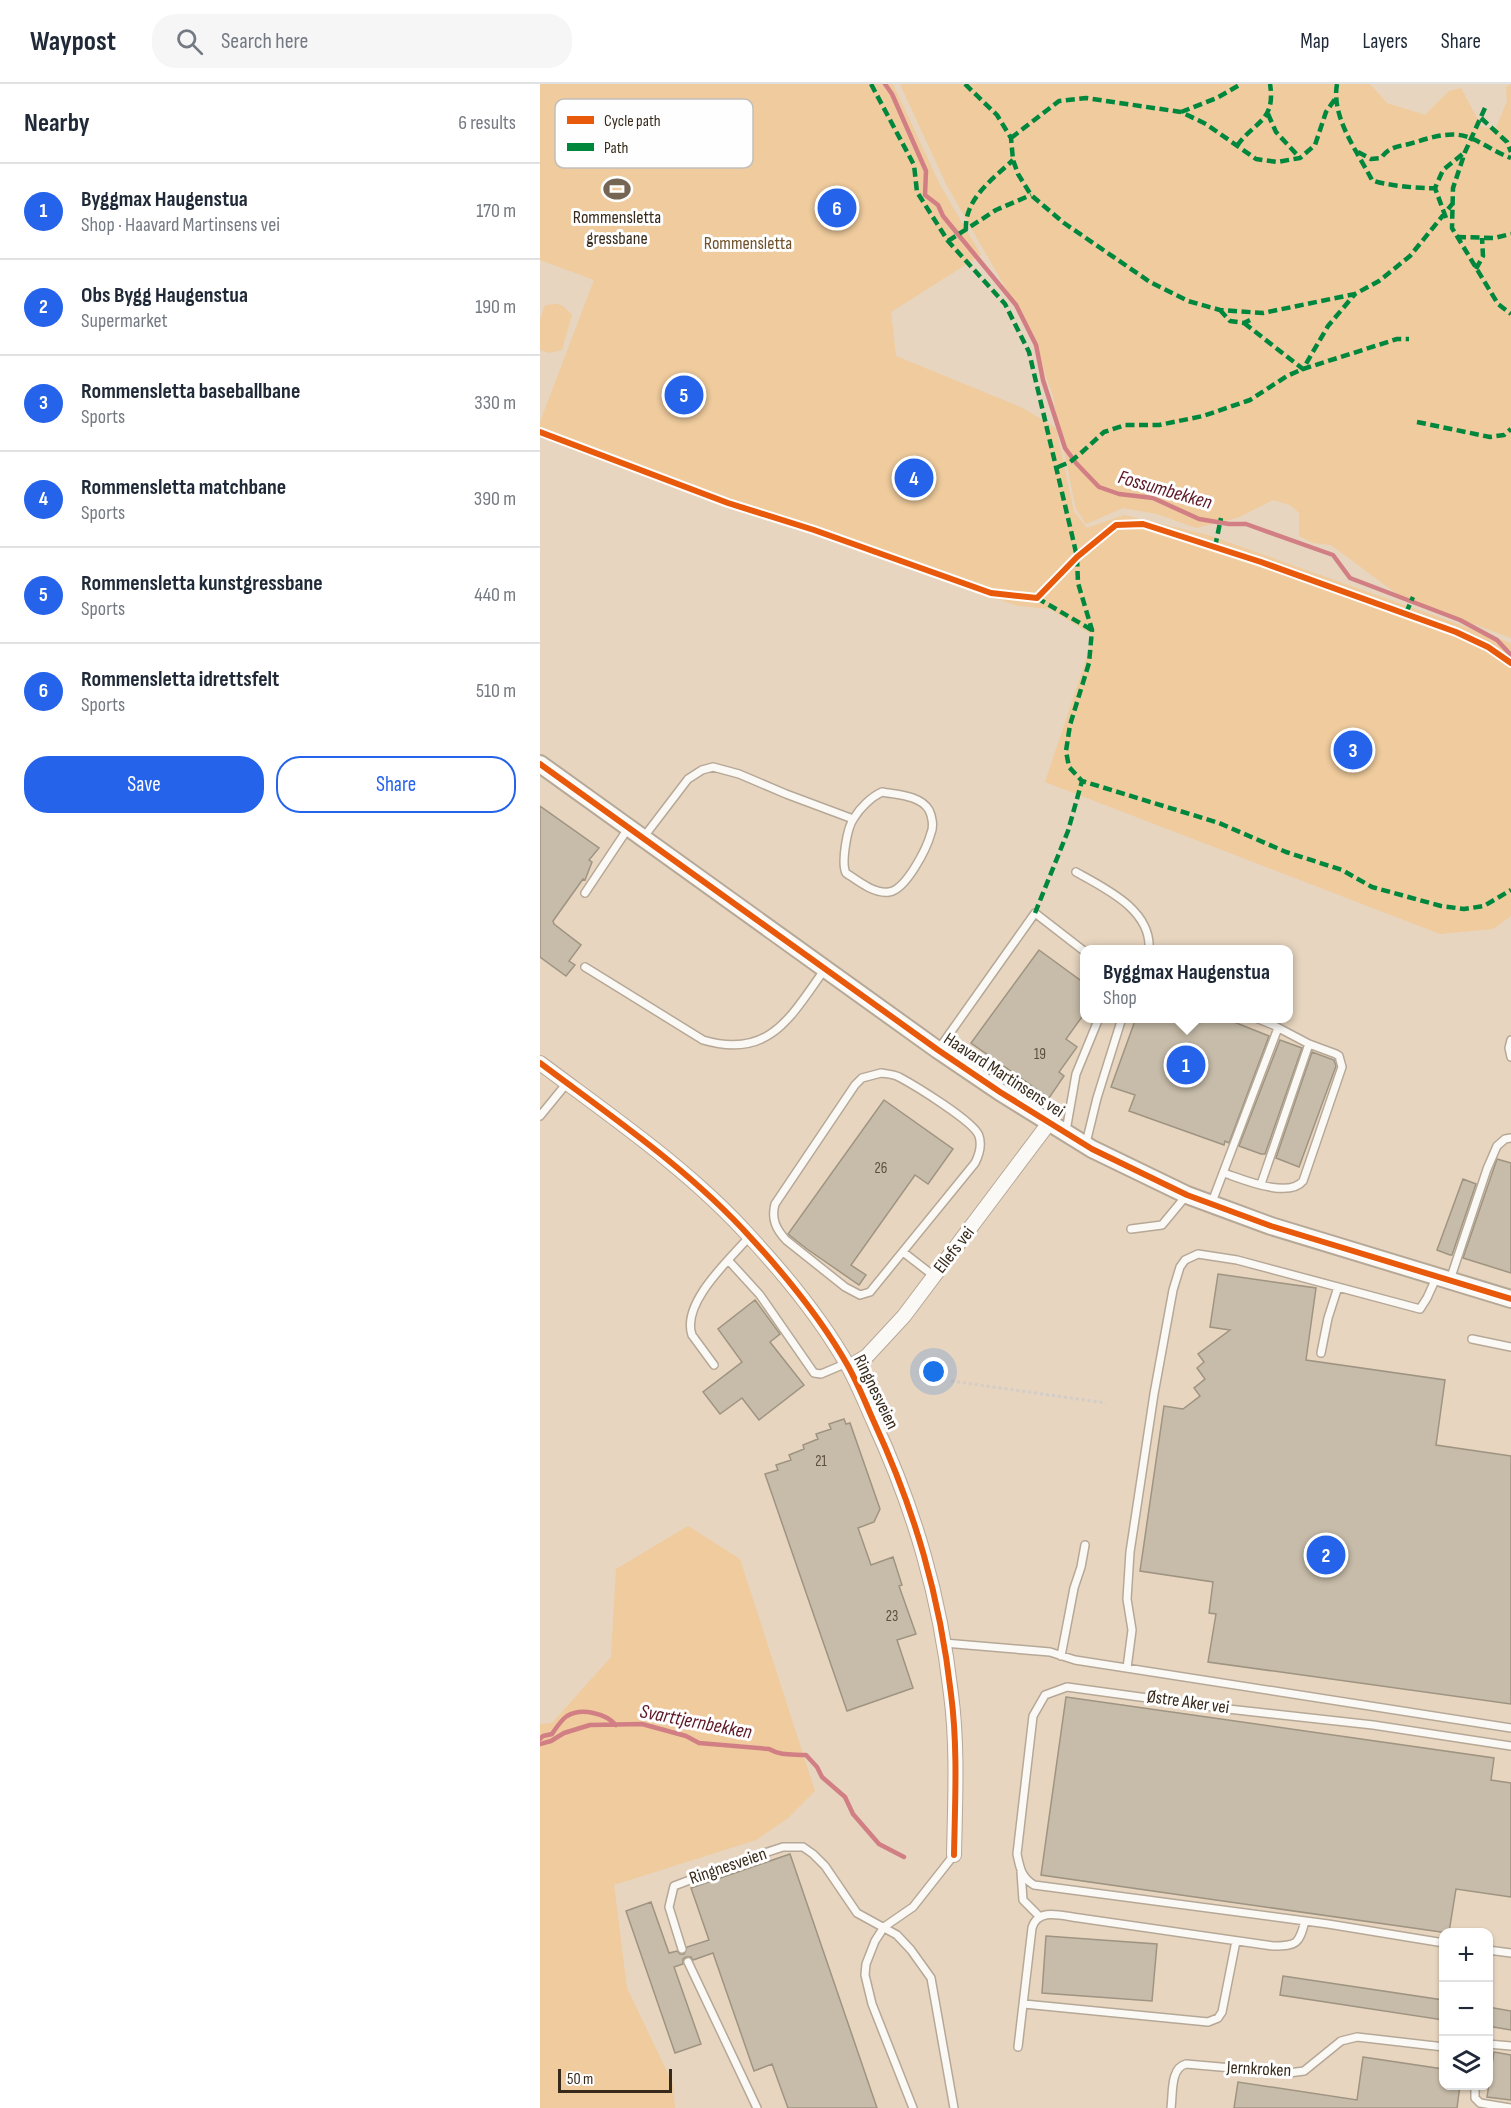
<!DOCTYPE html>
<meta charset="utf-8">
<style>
body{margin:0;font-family:"Sofia Sans Condensed",sans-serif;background:#f6f6f7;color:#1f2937}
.controls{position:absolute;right:18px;bottom:18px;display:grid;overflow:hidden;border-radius:12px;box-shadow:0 2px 4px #0004}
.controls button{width:54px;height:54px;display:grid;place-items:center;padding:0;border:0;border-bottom:2px solid #e0e1e3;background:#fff;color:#1f2937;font:30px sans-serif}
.scale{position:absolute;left:18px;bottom:15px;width:114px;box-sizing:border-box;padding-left:6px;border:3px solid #372a1b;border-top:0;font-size:16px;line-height:21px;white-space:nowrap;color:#372a1b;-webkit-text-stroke:4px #fefefe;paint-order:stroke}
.you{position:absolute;left:394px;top:1288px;width:21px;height:21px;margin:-15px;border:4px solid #fff;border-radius:50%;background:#1a73e8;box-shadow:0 0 0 9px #1a73e833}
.badge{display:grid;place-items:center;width:39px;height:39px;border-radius:50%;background:#2563eb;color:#fff;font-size:20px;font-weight:700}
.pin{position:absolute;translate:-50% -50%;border:3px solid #fff;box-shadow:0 2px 6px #0006}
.popup{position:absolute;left:540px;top:861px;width:213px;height:78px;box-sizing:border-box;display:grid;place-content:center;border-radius:12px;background:#fff;filter:drop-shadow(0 2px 4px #0005);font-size:20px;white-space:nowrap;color:#747a83}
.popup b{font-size:22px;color:#1f2937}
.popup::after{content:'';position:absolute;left:50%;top:100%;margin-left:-12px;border:12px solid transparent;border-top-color:#fff}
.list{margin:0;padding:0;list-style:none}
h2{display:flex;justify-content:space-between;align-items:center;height:78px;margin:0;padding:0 24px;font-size:26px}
h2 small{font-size:20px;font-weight:400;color:#747a83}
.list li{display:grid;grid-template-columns:39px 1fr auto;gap:18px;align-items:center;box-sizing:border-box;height:96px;padding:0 24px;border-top:2px solid #e0e1e3}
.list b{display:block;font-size:22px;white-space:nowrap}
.list p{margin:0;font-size:20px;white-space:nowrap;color:#747a83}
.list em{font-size:20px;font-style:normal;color:#747a83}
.actions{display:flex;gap:12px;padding:18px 24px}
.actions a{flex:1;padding:14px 0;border:2px solid #2563eb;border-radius:24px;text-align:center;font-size:21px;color:#2563eb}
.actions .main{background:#2563eb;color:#fff}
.icon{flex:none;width:33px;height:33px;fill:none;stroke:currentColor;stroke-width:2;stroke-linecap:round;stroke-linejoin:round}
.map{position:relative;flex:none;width:971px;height:2024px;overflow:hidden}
header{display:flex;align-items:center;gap:36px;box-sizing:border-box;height:84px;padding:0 30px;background:#fff;border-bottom:2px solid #e0e1e3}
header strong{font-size:28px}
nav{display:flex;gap:33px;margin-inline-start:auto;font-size:21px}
.search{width:420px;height:54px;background:#f6f6f7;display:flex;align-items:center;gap:15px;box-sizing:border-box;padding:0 21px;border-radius:24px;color:#747a83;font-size:22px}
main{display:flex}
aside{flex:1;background:#fff}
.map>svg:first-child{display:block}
</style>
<header>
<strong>Waypost</strong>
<div class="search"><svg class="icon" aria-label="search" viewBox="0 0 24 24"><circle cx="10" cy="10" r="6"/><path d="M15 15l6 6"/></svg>Search here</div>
<nav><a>Map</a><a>Layers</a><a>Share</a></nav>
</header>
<main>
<aside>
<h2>Nearby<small>6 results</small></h2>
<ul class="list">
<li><span class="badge">1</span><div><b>Byggmax Haugenstua</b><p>Shop · Haavard Martinsens vei</p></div><em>170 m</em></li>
<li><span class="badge">2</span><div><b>Obs Bygg Haugenstua</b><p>Supermarket</p></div><em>190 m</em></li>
<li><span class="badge">3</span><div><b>Rommensletta baseballbane</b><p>Sports</p></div><em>330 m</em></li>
<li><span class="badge">4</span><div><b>Rommensletta matchbane</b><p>Sports</p></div><em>390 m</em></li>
<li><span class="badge">5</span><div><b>Rommensletta kunstgressbane</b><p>Sports</p></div><em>440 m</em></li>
<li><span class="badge">6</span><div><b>Rommensletta idrettsfelt</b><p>Sports</p></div><em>510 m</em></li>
</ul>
<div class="actions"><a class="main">Save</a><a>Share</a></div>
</aside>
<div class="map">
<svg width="971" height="2024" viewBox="0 0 971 2024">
<rect width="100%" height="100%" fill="#e7d5bf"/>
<path fill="#efcb9d" d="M0,0h353l47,101 41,70 -90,57 5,44 127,52 33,20 18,84 13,16 37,-13 84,20 303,108v273l-18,13 -53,5 -395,-152 49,-146 -44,-27 -32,-3 -478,-169v-15l54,-142 -54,-20z
M360,0h470l17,19 38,12 24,-24 12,-3 21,39 14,1 11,-27 -1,-14 5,-3v554l-110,-41 -70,-52 -18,-2 -14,-7v-23l-9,-8 -17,-5 -36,18 -41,10 -39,-14 -34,-6 -37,16 -10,-15 -24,-116 -24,-66 -82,-143z
M17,220l6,2 9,9 -10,35 -13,3 -9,-3v-30l5,-15z
M148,1442l52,33 75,232 -27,27 -32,22 -142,45 13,103 46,96 2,24h-135v-384l12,-1 59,-66 5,-88z"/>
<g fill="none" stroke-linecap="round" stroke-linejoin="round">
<path stroke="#d17f84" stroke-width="4.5" d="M345,0l7,10 34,77 -1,24 13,10 5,11 73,89 20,40 7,35 22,68 11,15 23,24 20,7 34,4 46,21 30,5h17l87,31 17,23 110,42 37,20 14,15
M0,1655l3,-3 9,-2c4,-6 9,-14 15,-18 15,-9 39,-2 49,9
M0,1660l11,-3 13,-8 26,-8 52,-1 44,12 13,7 70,6c12,7 23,5 37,6l11,12 5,10 23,20 8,17 26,30 25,13"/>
</g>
<path fill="#c7bca9" stroke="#9e9481" stroke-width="1.5" d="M0,722l59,42 -10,12 3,2 -7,18 -2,-1 -30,42 1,3 27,21 -12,16 6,4 -9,11 -26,-19z
M499,866l45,33v31l-18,25 11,8 -18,25 5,4 -15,22 -78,-55z
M596,934h88l45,18 -40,107 -4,-2 -1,4 -95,-34 6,-16 -24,-8z
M740,956l22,8 -37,106h-4l-22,-8z
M772,968l22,8 2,6 -37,101 -23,-9z
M344,1016l69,49 -25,35 -13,-9 -64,90 15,10 -7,10 -52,-36 -19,-15z
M957,1075l14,4v110l-48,-15z
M923,1095l13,5 -24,71h-2l-13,-5z
M678,1190l98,14 -10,72 139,20 -9,65 75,11v248l-303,-42 8,-48 -7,-1 4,-31 -73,-11 24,-165 19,3 17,-13 -6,-8 11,-9 -8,-11 7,-6 -6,-8 32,-24 -20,-3z
M215,1216l25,34 -10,8 34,43 -45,35 -17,-22 -22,16 -17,-22 39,-30 -24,-33z
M304,1335l2,5 4,-1 30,86 -6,13 -16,6 13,37 22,-8 9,28 -3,1 17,48 -19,6 16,48 -66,23 -82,-237 13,-4 -2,-5 15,-5 -2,-5 15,-6 -1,-4 15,-6 -2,-5 15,-5 -2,-5z
M526,1613l428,61 -3,22 20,3v114l-55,-8 -7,43h-8l-400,-57z
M250,1770l87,254h-89l-16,-44 -18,7 -41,-118 -20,7 -2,-3h-5l-3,2v5l-9,3 27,77 -26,9 -49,-142 25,-9 18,51 8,-2 3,3h4l3,-7 22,-7 -18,-52z
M506,1852l111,8 -5,57 -110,-8z
M743,1892l160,24v20l-163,-25z
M948,1923l23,4v19l-23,-4z
M954,1968l17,3v45l-24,-3z
M823,1973l80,12v16h17l-3,23h-223l4,-26 119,18z"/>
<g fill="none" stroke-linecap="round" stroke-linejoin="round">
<defs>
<path id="service" d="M342,708c15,3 38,3 47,18 3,6 5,16 2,23 -4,15 -25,57 -42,59 -15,2 -31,-11 -43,-19 -5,-10 1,-46 8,-55 6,-10 17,-21 28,-26z
M103,754l45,-59 14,-9 11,-3 26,7 47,20 67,25
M536,788c30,17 76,38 73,78
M45,809l44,-66
M45,883l118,73c67,20 88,-24 122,-71
M971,956l-2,8 2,9
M398,966l97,-137 49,38
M341,989c6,1 12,1 18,4 15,8 76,45 80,59 3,9 0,19 -4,27l-105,129 -10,3 -15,-8 -59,-47c-10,-11 -15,-21 -11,-36l80,-119 7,-7z
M0,1032l27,-33
M526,1047l10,-57 23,-56
M546,1059l11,-45 25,-80
M684,1089c18,6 64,26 79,8l39,-114 -3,-11 -3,-2 -27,-10 -36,-19 -17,-7
M721,1100l48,-140
M672,1118l66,-174
M591,1145l31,-4 24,-29
M363,1168l31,24
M189,1177l31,34 54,78 7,1 26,-11
M910,1196l37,-111 10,-23 8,-7 6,-1
M932,1255l39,8
M781,1269l7,-35 10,-31
M174,1281l-22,-30c-11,-32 38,-76 58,-99
M404,1559l106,9 25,8 436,68
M521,1572l13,-68 7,-21 4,-22
M587,1584l5,-38 -5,-31 3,-47 24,-158 19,-104 7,-23 5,-7 13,-6 39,6 183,49 7,-11 10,-22
M481,1788l2,28 16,16
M904,1859l-116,-19 -294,-39c-13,-8 -14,-17 -17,-31l16,-138 12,-21 22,-8 161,22 145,16 138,21
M142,1865l-13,-42 5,-21 66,-25 43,-14h20l10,7 12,12 32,47 40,22 14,15 20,28 23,130
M948,1866l23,3
M148,1878l69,146
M484,1920l184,18 10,-4 4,-6 14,-71
M948,1960l23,2
M478,1963l14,-119c6,-21 30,-12 47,-10l194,28c24,0 26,-2 32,-25
M935,2002v12l5,5 30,5
M373,2024l-41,-104 -7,-29 1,-11 9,-23 9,-14 29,-20 41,-52
M631,2024c2,-14 -1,-40 15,-44l103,9 15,-2 37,-30 16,-4 87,10"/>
<path id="minor" d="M0,979c72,54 150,107 211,175 36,39 71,82 97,128 10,18 18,38 26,56 41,89 66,175 77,272 7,53 4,108 3,161
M309,1283l18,-11 37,-40 145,-193"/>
<path id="tertiary" d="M0,680l398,286 62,42 92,57 95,46 84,31 240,73"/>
</defs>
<use href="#service" stroke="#b6a897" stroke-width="10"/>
<use href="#minor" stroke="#b6a897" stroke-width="16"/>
<use href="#tertiary" stroke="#b6a897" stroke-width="20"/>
<path stroke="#d3cdc7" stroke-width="3" stroke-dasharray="3 3" stroke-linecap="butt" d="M411,1297l155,22"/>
<use href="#service" stroke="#fbf9f5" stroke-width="7"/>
<use href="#minor" stroke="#fbf9f5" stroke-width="14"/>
<use href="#tertiary" stroke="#fbf9f5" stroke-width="16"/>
<path stroke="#00873e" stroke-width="4.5" stroke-dasharray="9 4.5" stroke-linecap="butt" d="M331,0l43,81 3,27 31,49 57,63 24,48 43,183 5,22 1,26 14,47 -3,33 -19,62 -4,26 3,16 13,14 137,42 67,29 56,18 30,17 69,19 23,3 20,-3 27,-16
M425,0l32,31 14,23 2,22 5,14 13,21 33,28 86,59 38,19 32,9 43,3 92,-19 24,-13 31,-25 43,-53
M797,0c-6,33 20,67 35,96 9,5 51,9 63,8
M945,24l-20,44 -12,36 -1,40 46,76 13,10
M641,28l36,-14 24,-14
M728,30l8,18 24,26
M941,34l26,24 4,10
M471,54l48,-37 27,-3 95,14 25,12 50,35 21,3 23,-4 15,-13 11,-33 9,-13
M697,62c17,-25 39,-24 33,-62
M818,68l13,7 10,-1c8,-11 15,-11 28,-14 21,-6 43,-15 64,-5 13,6 24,14 38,19
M906,134l-11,-30 8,-18 21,-17
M426,146c-2,-31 27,-51 47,-70
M917,153l37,1 17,-4
M408,157l48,-31 35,-15
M936,185l7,-13 -1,-18
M680,226l10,11 14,2 6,-3
M704,239l59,46 25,-43 27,-32
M877,338l73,15 14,-2 7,-6
M518,383l12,-5 11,-9 23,-21 21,-7h34l44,-9 47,-16 37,-24 16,-7 94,-30h12
M675,463l6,-29
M497,514l55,32
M866,529l7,-16
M495,829l33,-82 14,-50"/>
<defs>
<path id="cycleway" d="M0,348l188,71 86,27 177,63 46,5 40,-41 39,-32 27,-1 118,38 195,70 32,15 23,16
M0,680l398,286 62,42 92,57 95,46 84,31 240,73
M0,979c72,54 150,107 211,175 36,39 71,82 97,128 10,18 18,38 26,56 41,89 66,175 77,272 7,53 4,108 3,161"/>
</defs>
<use href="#cycleway" stroke="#fefefe" stroke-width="10"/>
<use href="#cycleway" stroke="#e8590c" stroke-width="6"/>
</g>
<defs>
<symbol id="stadium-bare" viewBox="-9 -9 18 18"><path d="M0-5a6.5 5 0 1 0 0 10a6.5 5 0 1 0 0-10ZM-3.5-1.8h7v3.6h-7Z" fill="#756654" stroke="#fefefe" stroke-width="2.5" paint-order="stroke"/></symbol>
</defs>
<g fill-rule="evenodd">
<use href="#stadium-bare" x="58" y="86" width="38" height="38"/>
</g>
<g text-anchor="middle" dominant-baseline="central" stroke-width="6" stroke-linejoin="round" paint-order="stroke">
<g font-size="15" fill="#5b4e3e">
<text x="500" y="970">19</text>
<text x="341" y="1084">26</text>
<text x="281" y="1377">21</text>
<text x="352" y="1532">23</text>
</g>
<g font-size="18" fill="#372a1b" stroke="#fefefe">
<text x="77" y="133">Rommensletta<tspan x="77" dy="21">gressbane</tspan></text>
</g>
<g font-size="18" fill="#6f512a" stroke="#fefefe">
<text x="208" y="159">Rommensletta</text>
</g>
<g font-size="18" fill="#372a1b" stroke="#fefefe">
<text transform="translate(464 991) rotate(33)">Haavard Martinsens vei</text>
<text transform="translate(414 1166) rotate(-52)">Ellefs vei</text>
<text transform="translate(336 1308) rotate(64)">Ringnesveien</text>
<text transform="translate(648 1618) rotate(8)">Østre Aker vei</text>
<text transform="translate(188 1782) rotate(-19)">Ringnesveien</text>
<text transform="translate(719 1985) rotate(3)">Jernkroken</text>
</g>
<g font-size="20" font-style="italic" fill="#5e1726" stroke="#fefefe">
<text transform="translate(625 406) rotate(16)">Fossumbekken</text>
<text transform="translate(156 1638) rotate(11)">Svarttjernbekken</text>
</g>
</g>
<rect x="15" y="15" width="198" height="69" rx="9" fill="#fefefe" stroke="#c2beba" stroke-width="1.5"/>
<rect x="27" y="32" width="27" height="8" fill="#e8590c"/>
<rect x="27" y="59" width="27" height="8" fill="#00873e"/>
<g font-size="16" fill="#372a1b">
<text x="64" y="42">Cycle path</text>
<text x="64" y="69">Path</text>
</g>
</svg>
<div class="controls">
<button>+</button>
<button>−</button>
<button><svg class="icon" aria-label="layers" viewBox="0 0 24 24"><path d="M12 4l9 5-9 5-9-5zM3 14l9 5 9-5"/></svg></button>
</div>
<div class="scale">50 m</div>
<div class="you"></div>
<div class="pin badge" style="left:646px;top:981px">1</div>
<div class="popup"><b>Byggmax Haugenstua</b>Shop</div>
<div class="pin badge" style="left:786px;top:1471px">2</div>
<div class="pin badge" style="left:813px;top:666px">3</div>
<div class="pin badge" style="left:374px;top:394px">4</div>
<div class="pin badge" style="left:144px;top:311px">5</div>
<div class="pin badge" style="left:297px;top:124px">6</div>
</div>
</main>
